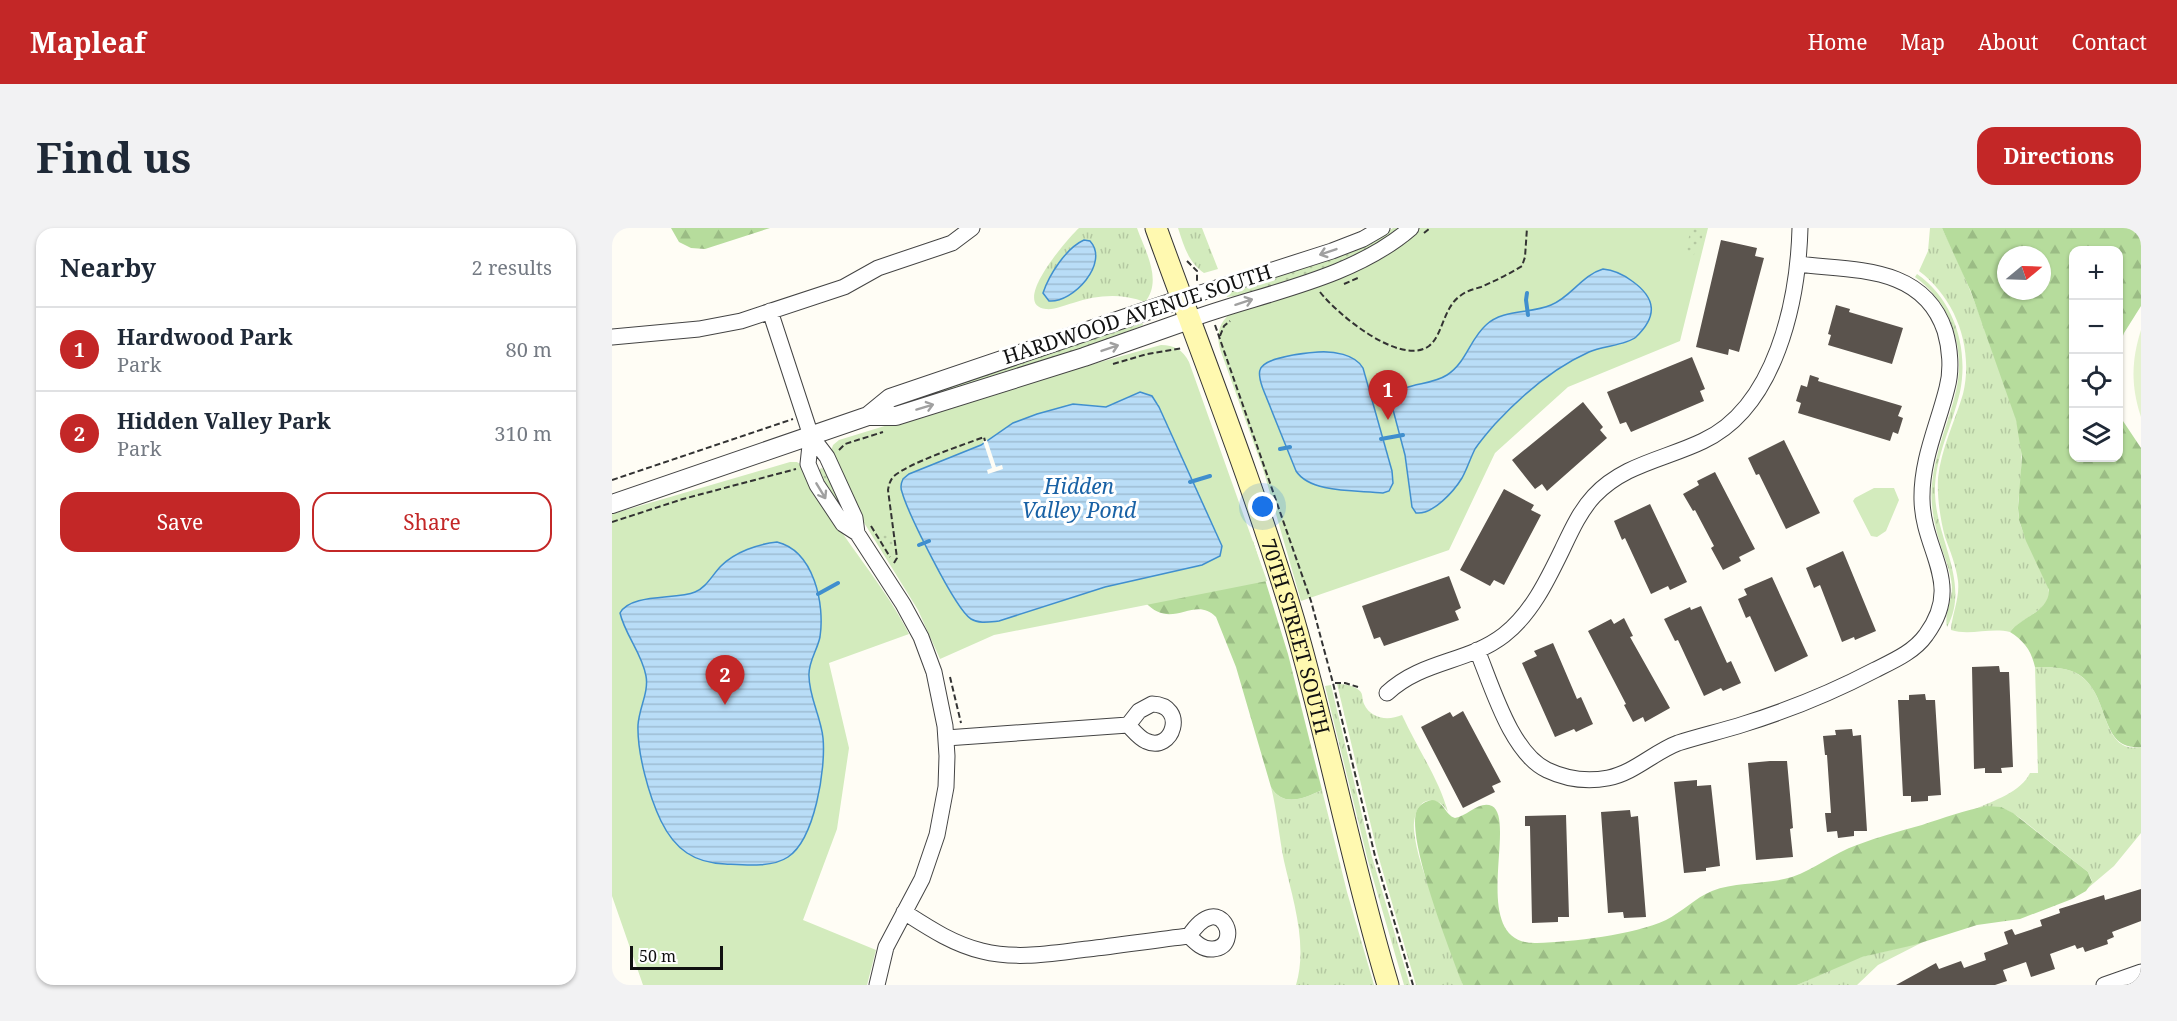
<!DOCTYPE html>
<meta charset="utf-8">
<style>
body{margin:0;font-family:"Noto Serif",serif;background:#f2f2f3;color:#1f2937}
.controls{position:absolute;right:18px;top:18px;display:grid;overflow:hidden;border-radius:12px;box-shadow:0 2px 4px #0004}
.controls button{width:54px;height:54px;display:grid;place-items:center;padding:0;border:0;border-bottom:2px solid #e0e1e3;background:#fff;color:#1f2937;font:30px sans-serif}
.compass{position:absolute;left:1385px;top:18px;width:54px;height:54px;border-radius:50%;background:#fff;box-shadow:0 2px 4px #0004;rotate:71deg}
.scale{position:absolute;left:18px;bottom:15px;width:93px;box-sizing:border-box;padding-left:6px;border:3px solid #111;border-top:0;font-size:16px;line-height:21px;white-space:nowrap;color:#111;-webkit-text-stroke:4px #fff;paint-order:stroke}
.you{position:absolute;left:651px;top:279px;width:21px;height:21px;margin:-15px;border:4px solid #fff;border-radius:50%;background:#1a73e8;box-shadow:0 0 0 9px #1a73e833}
.badge{display:grid;place-items:center;width:39px;height:39px;border-radius:50%;background:#c32727;color:#fff;font-size:20px;font-weight:700}
.pin{position:absolute;translate:-50% -50px;filter:drop-shadow(0 2px 3px #0008)}
.pin::after{content:'';position:absolute;top:32px;width:21px;height:18px;background:inherit;clip-path:polygon(0 0,100% 0,50% 100%)}
.list{margin:0;padding:0;list-style:none}
h2{display:flex;justify-content:space-between;align-items:center;height:78px;margin:0;padding:0 24px;font-size:26px}
h2 small{font-size:20px;font-weight:400;color:#747a83}
.list li{display:grid;grid-template-columns:39px 1fr auto;gap:18px;align-items:center;box-sizing:border-box;height:84px;padding:0 24px;border-top:2px solid #e0e1e3}
.list b{display:block;font-size:22px;white-space:nowrap}
.list p{margin:0;font-size:20px;white-space:nowrap;color:#747a83}
.list em{font-size:20px;font-style:normal;color:#747a83}
.actions{display:flex;gap:12px;padding:18px 24px}
.actions a{flex:1;padding:14px 0;border:2px solid #c32727;border-radius:18px;text-align:center;font-size:21px;color:#c32727}
.actions .main{background:#c32727;color:#fff}
.icon{flex:none;width:33px;height:33px;fill:none;stroke:currentColor;stroke-width:2;stroke-linecap:round;stroke-linejoin:round}
.map{position:relative;flex:none;width:1529px;height:757px;overflow:hidden;border-radius:18px}
header{display:flex;align-items:center;gap:36px;box-sizing:border-box;height:84px;padding:0 30px;background:#c32727;color:#fff}
header strong{font-size:28px}
nav{display:flex;gap:33px;margin-inline-start:auto;font-size:21px}
.intro{display:flex;align-items:center;justify-content:space-between;box-sizing:border-box;height:144px;padding:0 36px}
h1{margin:0;font-size:42px}
.button{padding:15px 27px;border-radius:18px;background:#c32727;color:#fff;font-size:21px;font-weight:700}
main{display:flex;gap:36px;padding:0 36px}
aside{flex:1;background:#fff;border-radius:18px;box-shadow:0 2px 4px #0004}
.map>svg:first-child{display:block}
</style>
<header>
<strong>Mapleaf</strong>
<nav><a>Home</a><a>Map</a><a>About</a><a>Contact</a></nav>
</header>
<div class="intro"><h1>Find us</h1><a class="button">Directions</a></div>
<main>
<aside>
<h2>Nearby<small>2 results</small></h2>
<ul class="list">
<li><span class="badge">1</span><div><b>Hardwood Park</b><p>Park</p></div><em>80 m</em></li>
<li><span class="badge">2</span><div><b>Hidden Valley Park</b><p>Park</p></div><em>310 m</em></li>
</ul>
<div class="actions"><a class="main">Save</a><a>Share</a></div>
</aside>
<div class="map">
<svg width="1529" height="757" viewBox="0 0 1529 757">
<defs>
<pattern id="grass-tufts" width="24" height="20" patternUnits="userSpaceOnUse" patternTransform="scale(1.5)"><rect width="24" height="20" fill="#d3ebbd"/><path d="M3 7l-1-3M5 7V3M7 7l1-3M15 17l-1-3M17 17v-4M19 17l1-3" fill="none" stroke="#b4c8a1"/></pattern>
<pattern id="forest-firs" width="22" height="20" patternUnits="userSpaceOnUse" patternTransform="scale(1.5)"><rect width="22" height="20" fill="#b6dc9c"/><path d="M5 1l3.5 6h-7zM16 11l3.5 6h-7z" fill="#9bbc85"/></pattern>
<pattern id="garden-dots" width="8" height="8" patternUnits="userSpaceOnUse" patternTransform="scale(1.5)"><rect width="8" height="8" fill="#d3ebbd"/><path d="M2 2h.1M6 6h.1" fill="none" stroke="#b4c8a1" stroke-width="1.8" stroke-linecap="round"/></pattern>
<pattern id="water-rules" width="6" height="5" patternUnits="userSpaceOnUse" patternTransform="scale(1.5)"><rect width="6" height="5" fill="#b9ddf7"/><path d="M0 2.5h6" fill="none" stroke="#9ebdd3"/></pattern>
</defs>
<rect width="100%" height="100%" fill="#fffdf5"/>
<path fill="url(#grass-tufts)" d="M467,0h58c8,23 26,52 8,74 -24,-9 -48,-7 -72,1 -8,2 -19,7 -27,6 -37,-4 23,-72 33,-81z
M566,0h24l16,41 -14,4c-16,-11 -20,-27 -26,-45z
M1318,0h12c22,43 39,90 55,135 8,23 18,46 22,70 3,15 3,30 2,46 -1,13 -5,27 -2,40 4,21 32,62 30,76 -3,17 -30,24 -39,37 -19,-5 -40,4 -59,-2 1,-16 9,-32 7,-49 -2,-16 -8,-30 -13,-44 -5,-19 -8,-40 -7,-59 3,-29 17,-57 25,-84 11,-46 -7,-95 -44,-123l9,-20z
M1305,46c37,26 52,74 43,118 -8,35 -26,66 -25,102 1,44 36,90 12,133 -3,-12 5,-27 5,-40 -1,-16 -8,-30 -12,-44 -6,-19 -10,-40 -8,-59 3,-33 17,-62 24,-93 10,-43 -5,-88 -41,-114z
M1423,439c13,0 29,0 41,6 30,16 25,60 47,72 5,3 12,3 18,2v86l-27,33 -32,27 10,-12 -4,-9 -68,-54c-16,-11 -27,-13 -45,-9 18,-8 46,-17 55,-36h8z
M725,456c7,0 17,1 23,7 3,3 2,8 4,13 7,15 24,17 38,11 15,33 36,62 46,97 -4,-6 -7,-10 -14,-11 -16,-4 -21,17 -20,29 2,22 10,43 17,63 10,31 21,62 32,92h-47l-38,-130z
M719,457l41,172 38,128h-6l-36,-124 -43,-175z
M659,559c12,21 34,11 51,3l25,102 27,93h-78c12,-40 -3,-85 -12,-124 -5,-25 -7,-50 -13,-74z
M1311,714l-45,23 -21,20h-60l56,-26z"/>
<path fill="url(#forest-firs)" fill-rule="evenodd" d="M59,0h99l-65,21 -14,-1 -12,-6z
M1330,0h199v78l-17,27 -5,14 -1,-97h-44v208h44l1,-43 22,33v299c-44,4 -29,-55 -65,-74 -12,-6 -28,-6 -41,-6 -4,-17 -11,-26 -25,-35 11,-15 39,-20 39,-42l-23,-49 -7,-21 -1,-12 4,-51 -6,-37 -45,-128zM1394,27h36v36h-36z
M641,313l35,113 34,136c-17,8 -39,18 -51,-3l-35,-120 -20,-50c-22,-23 -44,15 -71,-15z
M820,572c12,1 13,15 23,18 12,-2 25,-18 37,-12 26,14 -26,140 45,137 35,-1 97,-8 129,-23 16,-8 29,-22 46,-29 24,-10 54,-6 80,-14 23,-8 42,-24 65,-32 21,-8 43,-14 65,-20 21,-7 43,-15 65,-19l14,1 12,6 75,59 4,10 -6,9 -14,8 -52,20 -43,6 -63,20 -52,12 -65,28h-334c-12,-31 -58,-149 -46,-175 3,-6 9,-9 15,-10z"/>
<path fill="#d3ebbd" d="M806,0h290l-28,113 -112,46 -73,66 -46,97 -148,51 -38,-132 -43,-120c-4,-15 -1,-27 12,-37z
M549,117c13,0 22,5 28,17l78,219 -273,54 -54,24 -22,-49 -60,-97 -27,-62 2,-6 6,-5 179,-55z
M178,234h7c12,7 19,26 25,38 26,47 63,86 87,134l-80,29 20,85 -12,81 -34,91 73,30 -9,35h-224l-31,-89v-382z
M1262,260h20l5,12 -13,31 -9,6 -6,-1 -18,-35 2,-3z"/>
<path fill="url(#garden-dots)" d="M781,0h10c-48,35 -105,49 -161,67l-15,2 -1,-3 12,-6 141,-51z
M1077,0h15l-4,19 -8,10 -5,-2 -3,-3 5,-15z
M530,94l1,3 -32,14 -215,70 -1,-3 85,-31z
M209,240l4,1 18,38 3,12 -29,-46z
M273,307l7,1 2,19 -14,-19z"/>
<path fill="#e4f2cf" d="M1529,102v87c-10,-30 -10,-56 0,-87z"/>
<path fill="url(#water-rules)" stroke="#408fce" stroke-width="1.5" d="M472,12l6,1c20,22 -17,62 -41,60l-6,-8c6,-18 23,-45 41,-53z
M991,41c11,1 21,6 29,12 24,17 26,35 4,56 -9,8 -34,9 -47,15 -36,16 -68,44 -94,72 -7,8 -14,16 -20,25 -5,10 -8,20 -13,29 -8,13 -29,37 -46,35l-4,-6 -7,-52 -13,-49v-10c14,-14 38,-10 55,-21 19,-12 23,-36 39,-50 17,-16 44,-11 65,-20 20,-8 31,-30 52,-36z
M706,124c15,-1 37,2 45,16l29,103 1,12 -4,8 -6,2c-25,-3 -72,1 -87,-22l-33,-82c-2,-6 -5,-13 -3,-19 4,-13 46,-17 58,-18z
M528,164l12,4 7,11 63,139 -2,10 -18,9 -97,22 -106,34c-10,1 -20,3 -28,-2 -16,-10 -63,-106 -69,-127 -2,-5 -1,-9 1,-13l6,-5 72,-29 32,-22 24,-9 36,-10 33,3z
M165,314c37,9 48,62 43,95 -3,14 -12,25 -11,39 0,21 12,41 14,62 3,30 -8,101 -35,119 -16,11 -44,8 -63,7 -30,-1 -50,-14 -64,-43 -12,-25 -24,-68 -23,-96 1,-17 11,-33 8,-49 -4,-23 -21,-41 -26,-63 11,-20 56,-13 75,-21 11,-4 18,-18 26,-26 14,-14 37,-22 56,-24z"/>
<path fill="#fffdf5" d="M375,212l9,27 6,-2 1,4 -15,5 -1,-4 5,-2 -9,-27z"/>
<g fill="none" stroke-linecap="round" stroke-linejoin="round">
<path stroke="#408fce" stroke-width="4" d="M915,65l-1,7 2,15
M769,211l22,-4
M668,221l10,-2
M578,254l20,-6
M307,317l10,-4
M206,366l20,-11"/>
</g>
<path fill="#5a534d" d="M1109,12l36,8 -2,8 9,2 -25,94 -10,-3 -1,6 -32,-8z
M1224,77l14,4 -1,3 54,16 -11,36 -64,-19 3,-10 -3,-1z
M1080,129l13,32 -5,2 4,10 -73,31 -5,-10 -6,2 -13,-32z
M1198,147l9,3 -1,3 84,25 -4,10 5,2 -5,16 -5,-2 -3,9 -92,-28 3,-10 -5,-2 5,-16 6,2z
M971,174l20,25 -3,3 7,8 -60,53 -5,-7 -7,5 -23,-29z
M1172,212l36,73 -34,16 -27,-55 -3,1 -8,-17z
M1103,244l40,77 -16,8 2,4 -18,9 -12,-22 3,-2 -19,-36 -2,1 -10,-17 16,-9 -2,-4z
M892,261l30,16 -3,5 10,5 -37,70 -10,-5 -4,6 -30,-16z
M1038,276l37,78 -17,8 -2,-4 -17,8 -26,-56 -3,2 -8,-19z
M1231,323l33,80 -21,9 -1,-3 -12,5 -22,-57 -6,3 -8,-20z
M837,348l12,32 -6,3 4,9 -75,26 -4,-9 -6,2 -12,-33z
M1160,349l36,79 -33,16 -25,-56 -4,2 -8,-19 9,-4 -3,-6z
M1089,378l26,57 4,-2 10,22 -18,8 -2,-3 -17,8 -26,-56 -3,1 -11,-22 26,-12 1,3z
M1012,390l9,18 -3,1 40,71 -25,14 -2,-5 -10,5 -9,-17 2,-1 -38,-73 23,-12 3,5z
M941,415l24,56 4,-2 12,27 -17,8 -2,-3 -19,8 -33,-74 15,-7 -3,-5z
M1387,438l1,6h9l4,95 -12,1 1,5h-17v-5l-11,1 -2,-102z
M1313,466l1,6h9l6,95 -13,1v5l-17,1v-6h-8l-5,-96h11v-5z
M851,483l38,71 -9,4 3,6 -32,16 -42,-81 29,-15 3,5z
M1240,501l1,7 8,-1 6,96h-13v5l-16,2 -1,-7 -10,1 -2,-19h6l-4,-58h-2l-2,-19 13,-1 -1,-5z
M1158,533h17l6,67 -3,1 3,28 -37,3 -8,-97z
M1085,552v6l14,-1 9,81 -14,2v3l-22,2 -10,-91z
M1018,582l1,7 7,-1 8,101 -22,1 -1,-6 -15,1 -7,-101z
M954,587l3,102h-11v5l-26,1 -2,-97h-5v-10z
M1529,661v32l-29,11 2,5 -7,3 1,4 -23,8 -2,-5 -6,2 -2,-4 -25,9 5,15 -24,8 -5,-15 -23,8 4,11 -12,4h-99l40,-22 3,6 22,-8 3,7 22,-8 -2,-7 24,-9 -4,-12 8,-3 3,6 27,-9 -2,-6 20,-7 -1,-4 45,-14 1,5z"/>
<g fill="none" stroke-linecap="round" stroke-linejoin="round">
<defs>
<path id="minor" d="M570,71l150,-48 31,-12 19,-11
M158,83l41,125 16,21 28,61 2,15
M577,92c73,-27 162,-40 222,-92
M0,109l87,-8 42,-8 103,-34 34,-19 74,-25 20,-15
M199,208l-3,28 9,21 26,39 14,9 46,71 18,33 13,35 11,54 2,30 -1,31 -9,48 -15,44 -36,68 -9,38
M865,422c15,36 34,103 70,120 19,9 40,12 61,8 26,-5 46,-26 70,-35 22,-7 44,-12 66,-19 45,-14 89,-32 131,-54 18,-9 39,-18 51,-35 38,-51 -3,-83 -4,-135 -1,-40 16,-75 25,-112 5,-18 3,-40 -2,-57 -22,-66 -91,-60 -147,-67
M775,465c35,-33 81,-30 117,-58 27,-21 43,-54 58,-85 9,-19 18,-39 32,-54 30,-32 72,-37 109,-55 73,-34 95,-140 97,-213
M334,510l182,-13c5,5 11,13 18,16 27,13 42,-36 6,-37l-13,7 -11,14
M292,684c25,16 49,32 78,39 35,9 71,2 106,-2 34,-4 67,-9 101,-13 7,7 14,14 24,13 31,-2 8,-62 -24,-13
M1492,757l37,-13"/>
<path id="tertiary" d="M256,188h28l188,-59 105,-37
M0,276l256,-88 22,-18 292,-99"/>
<g id="secondary">
<path id="s1" d="M544,0c47,130 99,260 138,393 35,121 58,244 94,364"/>
</g>
</defs>
<use href="#minor" stroke="#444" stroke-width="17"/>
<use href="#tertiary" stroke="#444" stroke-width="20"/>
<use href="#secondary" stroke="#333" stroke-width="23"/>
<path stroke="#333" stroke-width="2" stroke-dasharray="6 3" stroke-linecap="butt" d="M812,5l6,-5
M575,33l10,10v10
M732,56l16,-7
M708,64c16,21 80,75 109,54 14,-11 14,-38 31,-50 6,-5 14,-7 21,-9 14,-6 28,-13 41,-21l3,-9 2,-29
M603,97l96,276 22,82 42,173 38,129
M608,108l4,-10 6,-5
M501,136l34,-10 36,-6
M227,222l6,-6 38,-12
M0,252l181,-61
M0,294l71,-23 113,-30
M259,298l19,31
M282,335l3,-5 -9,-68c1,-6 2,-9 5,-13 15,-14 70,-32 91,-40l1,4
M338,449l11,46
M723,455h10l13,4"/>
<use href="#minor" stroke="#fff" stroke-width="15"/>
<use href="#tertiary" stroke="#fff" stroke-width="18"/>
<use href="#secondary" stroke="#fff9b0" stroke-width="21"/>
</g>
<defs><path id="oneway-shaft" d="M-6 0H5M1.5-3L5.5 0L1.5 3" fill="none" stroke-width="1.6" stroke-linecap="round" stroke-linejoin="round" transform="scale(1.5)"/></defs>
<g stroke="#a0a0a0">
<use href="#oneway-shaft" transform="translate(716 24) rotate(161)"/>
<use href="#oneway-shaft" transform="translate(632 74) rotate(-18)"/>
<use href="#oneway-shaft" transform="translate(498 120) rotate(-19)"/>
<use href="#oneway-shaft" transform="translate(313 179) rotate(-17)"/>
<use href="#oneway-shaft" transform="translate(209 263) rotate(59)"/>
</g>
<g text-anchor="middle" dominant-baseline="central" stroke-width="6" stroke-linejoin="round" paint-order="stroke">
<g font-size="20" fill="#111" stroke="#fff">
<text transform="translate(525 86) rotate(-18)">HARDWOOD AVENUE SOUTH</text>
<text stroke="none"><textPath href="#s1" startOffset="432">70TH STREET SOUTH</textPath></text>
</g>
<g font-size="21" font-style="italic" fill="#1861a5" stroke="#fff">
<text x="467" y="258">Hidden<tspan x="467" dy="24">Valley Pond</tspan></text>
</g>
</g>
</svg>
<div class="controls">
<button>+</button>
<button>−</button>
<button><svg class="icon" aria-label="locate" viewBox="0 0 24 24"><circle cx="12" cy="12" r="6"/><path d="M12 2v4M12 18v4M2 12h4M18 12h4"/></svg></button>
<button><svg class="icon" aria-label="layers" viewBox="0 0 24 24"><path d="M12 4l9 5-9 5-9-5zM3 14l9 5 9-5"/></svg></button>
</div>
<svg class="compass" viewBox="-18 -18 36 36"><path d="M0-13l5 13h-10z" fill="#e53935"/><path d="M0 13l5-13h-10z" fill="#747a83"/></svg>
<div class="scale">50 m</div>
<div class="you"></div>
<div class="pin badge" style="left:776px;top:192px">1</div>
<div class="pin badge" style="left:113px;top:477px">2</div>
</div>
</main>
